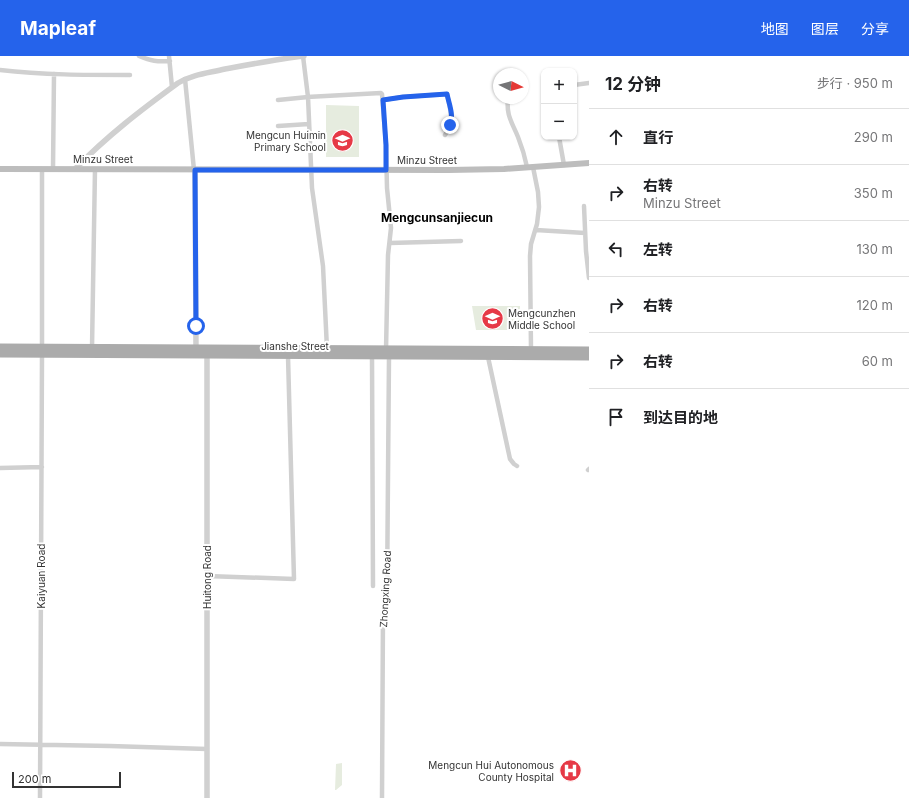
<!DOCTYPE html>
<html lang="zh">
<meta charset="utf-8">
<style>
body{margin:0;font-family:Inter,"Noto Sans SC",sans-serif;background:#f2f2f2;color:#202124}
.controls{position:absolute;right:12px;top:12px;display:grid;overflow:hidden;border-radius:8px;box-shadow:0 1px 3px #0004}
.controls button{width:36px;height:36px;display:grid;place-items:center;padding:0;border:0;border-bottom:1px solid #e0e0e0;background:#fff;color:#202124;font:20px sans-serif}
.compass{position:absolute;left:493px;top:12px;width:36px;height:36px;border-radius:50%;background:#fff;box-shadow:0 1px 3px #0004;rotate:95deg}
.scale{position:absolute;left:12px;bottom:10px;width:109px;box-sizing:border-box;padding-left:4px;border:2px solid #333;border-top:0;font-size:11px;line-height:14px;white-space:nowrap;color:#333;-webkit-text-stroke:3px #fff;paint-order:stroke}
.stop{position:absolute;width:12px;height:12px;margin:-9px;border:3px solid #2563eb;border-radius:50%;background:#fff}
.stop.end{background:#2563eb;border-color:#fff;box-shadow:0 1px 4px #0008}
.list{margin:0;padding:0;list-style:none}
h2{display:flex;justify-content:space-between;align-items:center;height:52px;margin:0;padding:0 16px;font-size:17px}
h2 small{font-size:13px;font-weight:400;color:#757577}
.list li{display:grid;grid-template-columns:26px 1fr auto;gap:12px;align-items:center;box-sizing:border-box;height:56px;padding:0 16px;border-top:1px solid #e0e0e0}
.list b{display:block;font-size:15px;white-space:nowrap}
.list p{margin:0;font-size:13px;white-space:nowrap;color:#757577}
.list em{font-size:13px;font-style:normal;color:#757577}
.icon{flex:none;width:22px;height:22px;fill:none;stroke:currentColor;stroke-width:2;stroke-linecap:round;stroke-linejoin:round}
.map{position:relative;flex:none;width:589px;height:742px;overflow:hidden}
header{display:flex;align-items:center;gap:24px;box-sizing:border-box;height:56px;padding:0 20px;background:#2563eb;color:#fff}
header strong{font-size:19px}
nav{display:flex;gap:22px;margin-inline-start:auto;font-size:14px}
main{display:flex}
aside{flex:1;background:#fff}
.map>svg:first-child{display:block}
</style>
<header>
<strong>Mapleaf</strong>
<nav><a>地图</a><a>图层</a><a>分享</a></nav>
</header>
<main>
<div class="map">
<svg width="589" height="742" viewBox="0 0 589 742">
<rect width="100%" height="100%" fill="#fff"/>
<path fill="#e6ecdf" d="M326,49l33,1v51h-33z
M472,250h48v24h-44z
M342,707v22l-6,5h-1l1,-26z"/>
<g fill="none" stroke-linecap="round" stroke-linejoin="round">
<path stroke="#d0d0d0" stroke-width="4.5" d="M139,0c12,5 18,6 31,5
M169,0l3,31
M303,0l5,41 4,91 11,78 4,83
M0,14c43,5 86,5 130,5
M185,23l9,91
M574,29l15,-2
M307,41l74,-4 1,1 4,51 1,43 4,40 -3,27 -2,95
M508,42c-2,18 4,24 10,39 4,10 7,20 9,30
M278,44l30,-3
M383,44l20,-3 44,-3c3,15 8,26 -2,41
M278,70l31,-2
M559,81l5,28
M42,113v178
M53,113l1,-95
M584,150l2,45 3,27
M536,174l49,3
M390,187l71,-2
M92,292l3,-179
M531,294l-1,-94 1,-12 6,-20 2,-17 -1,-15 -5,-25
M372,300l1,230
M488,301l22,102 4,5 3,2
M0,412l42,-1
M588,414l1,-1
M207,520l87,3 -6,-223
M0,688l110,2 97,3
M40,742l2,-444
M382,742l1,-186 4,-15 2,-241"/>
<path stroke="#d0d0d0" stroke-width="5.5" d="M75,113c32,-33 66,-59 103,-86 15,-9 31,-10 47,-14 27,-5 53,-10 79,-13
M195,114l1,179
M207,742v-443"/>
<path stroke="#bdbdbd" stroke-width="6" d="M0,113l448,1 56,-1 85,-6"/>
<path stroke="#ababab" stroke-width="7" d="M0,291l589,3
M0,298l589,3"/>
</g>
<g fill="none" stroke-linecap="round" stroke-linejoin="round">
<path stroke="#2563eb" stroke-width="5" d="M196,270l-1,-156h191v-25l-3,-45 20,-3 44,-3c2,10 7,21 3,31"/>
</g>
<defs>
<symbol id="school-disc" viewBox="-11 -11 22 22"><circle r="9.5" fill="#e63946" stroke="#fff"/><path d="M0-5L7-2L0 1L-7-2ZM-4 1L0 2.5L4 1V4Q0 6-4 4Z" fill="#fff"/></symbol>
<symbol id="hospital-disc" viewBox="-11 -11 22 22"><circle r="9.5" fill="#e63946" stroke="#fff"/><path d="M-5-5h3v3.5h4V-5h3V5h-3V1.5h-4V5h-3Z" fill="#fff"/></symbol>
</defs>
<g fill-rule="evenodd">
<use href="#school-disc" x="330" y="72" width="25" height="25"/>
<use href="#school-disc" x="480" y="250" width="25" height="25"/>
<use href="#hospital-disc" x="558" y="702" width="25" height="25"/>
</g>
<g text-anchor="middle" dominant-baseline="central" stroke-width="4" stroke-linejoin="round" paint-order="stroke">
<g font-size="10" fill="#333" stroke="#fff" text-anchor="end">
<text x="326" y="79">Mengcun Huimin<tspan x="326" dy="12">Primary School</tspan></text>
<text x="508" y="257" text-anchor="start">Mengcunzhen<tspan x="508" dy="12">Middle School</tspan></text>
<text x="554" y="709">Mengcun Hui Autonomous<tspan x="554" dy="12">County Hospital</tspan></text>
</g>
<g font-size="10" fill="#333" stroke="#fff">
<text x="103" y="103">Minzu Street</text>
<text x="427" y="104">Minzu Street</text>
<text x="295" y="290">Jianshe Street</text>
<text transform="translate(41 520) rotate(-90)">Kaiyuan Road</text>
<text transform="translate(207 521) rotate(-90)">Huitong Road</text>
<text transform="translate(385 533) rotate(-87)">Zhongxing Road</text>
</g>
<g font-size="12" font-weight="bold" fill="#000" stroke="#fff">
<text x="437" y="161">Mengcunsanjiecun</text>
</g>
</g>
</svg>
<div class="controls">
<button>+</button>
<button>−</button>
</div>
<svg class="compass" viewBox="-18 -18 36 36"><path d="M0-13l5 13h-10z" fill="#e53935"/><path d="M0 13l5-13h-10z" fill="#757577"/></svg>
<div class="scale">200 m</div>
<div class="stop" style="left:196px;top:270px"></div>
<div class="stop end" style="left:450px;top:69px"></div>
</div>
<aside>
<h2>12 分钟<small>步行 · 950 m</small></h2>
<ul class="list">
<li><svg class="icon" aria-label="ahead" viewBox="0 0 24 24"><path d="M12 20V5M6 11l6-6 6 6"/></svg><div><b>直行</b></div><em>290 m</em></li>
<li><svg class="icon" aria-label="right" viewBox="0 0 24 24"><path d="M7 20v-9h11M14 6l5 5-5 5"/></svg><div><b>右转</b><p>Minzu Street</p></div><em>350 m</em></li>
<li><svg class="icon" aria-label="left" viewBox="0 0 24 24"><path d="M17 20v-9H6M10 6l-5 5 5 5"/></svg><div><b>左转</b></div><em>130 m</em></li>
<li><svg class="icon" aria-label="right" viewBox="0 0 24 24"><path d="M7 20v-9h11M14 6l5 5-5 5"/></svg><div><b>右转</b></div><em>120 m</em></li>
<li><svg class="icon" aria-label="right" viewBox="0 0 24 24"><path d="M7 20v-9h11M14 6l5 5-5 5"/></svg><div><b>右转</b></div><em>60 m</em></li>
<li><svg class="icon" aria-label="arrive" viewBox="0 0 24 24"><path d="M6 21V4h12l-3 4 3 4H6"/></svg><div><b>到达目的地</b></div></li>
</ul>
</aside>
</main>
